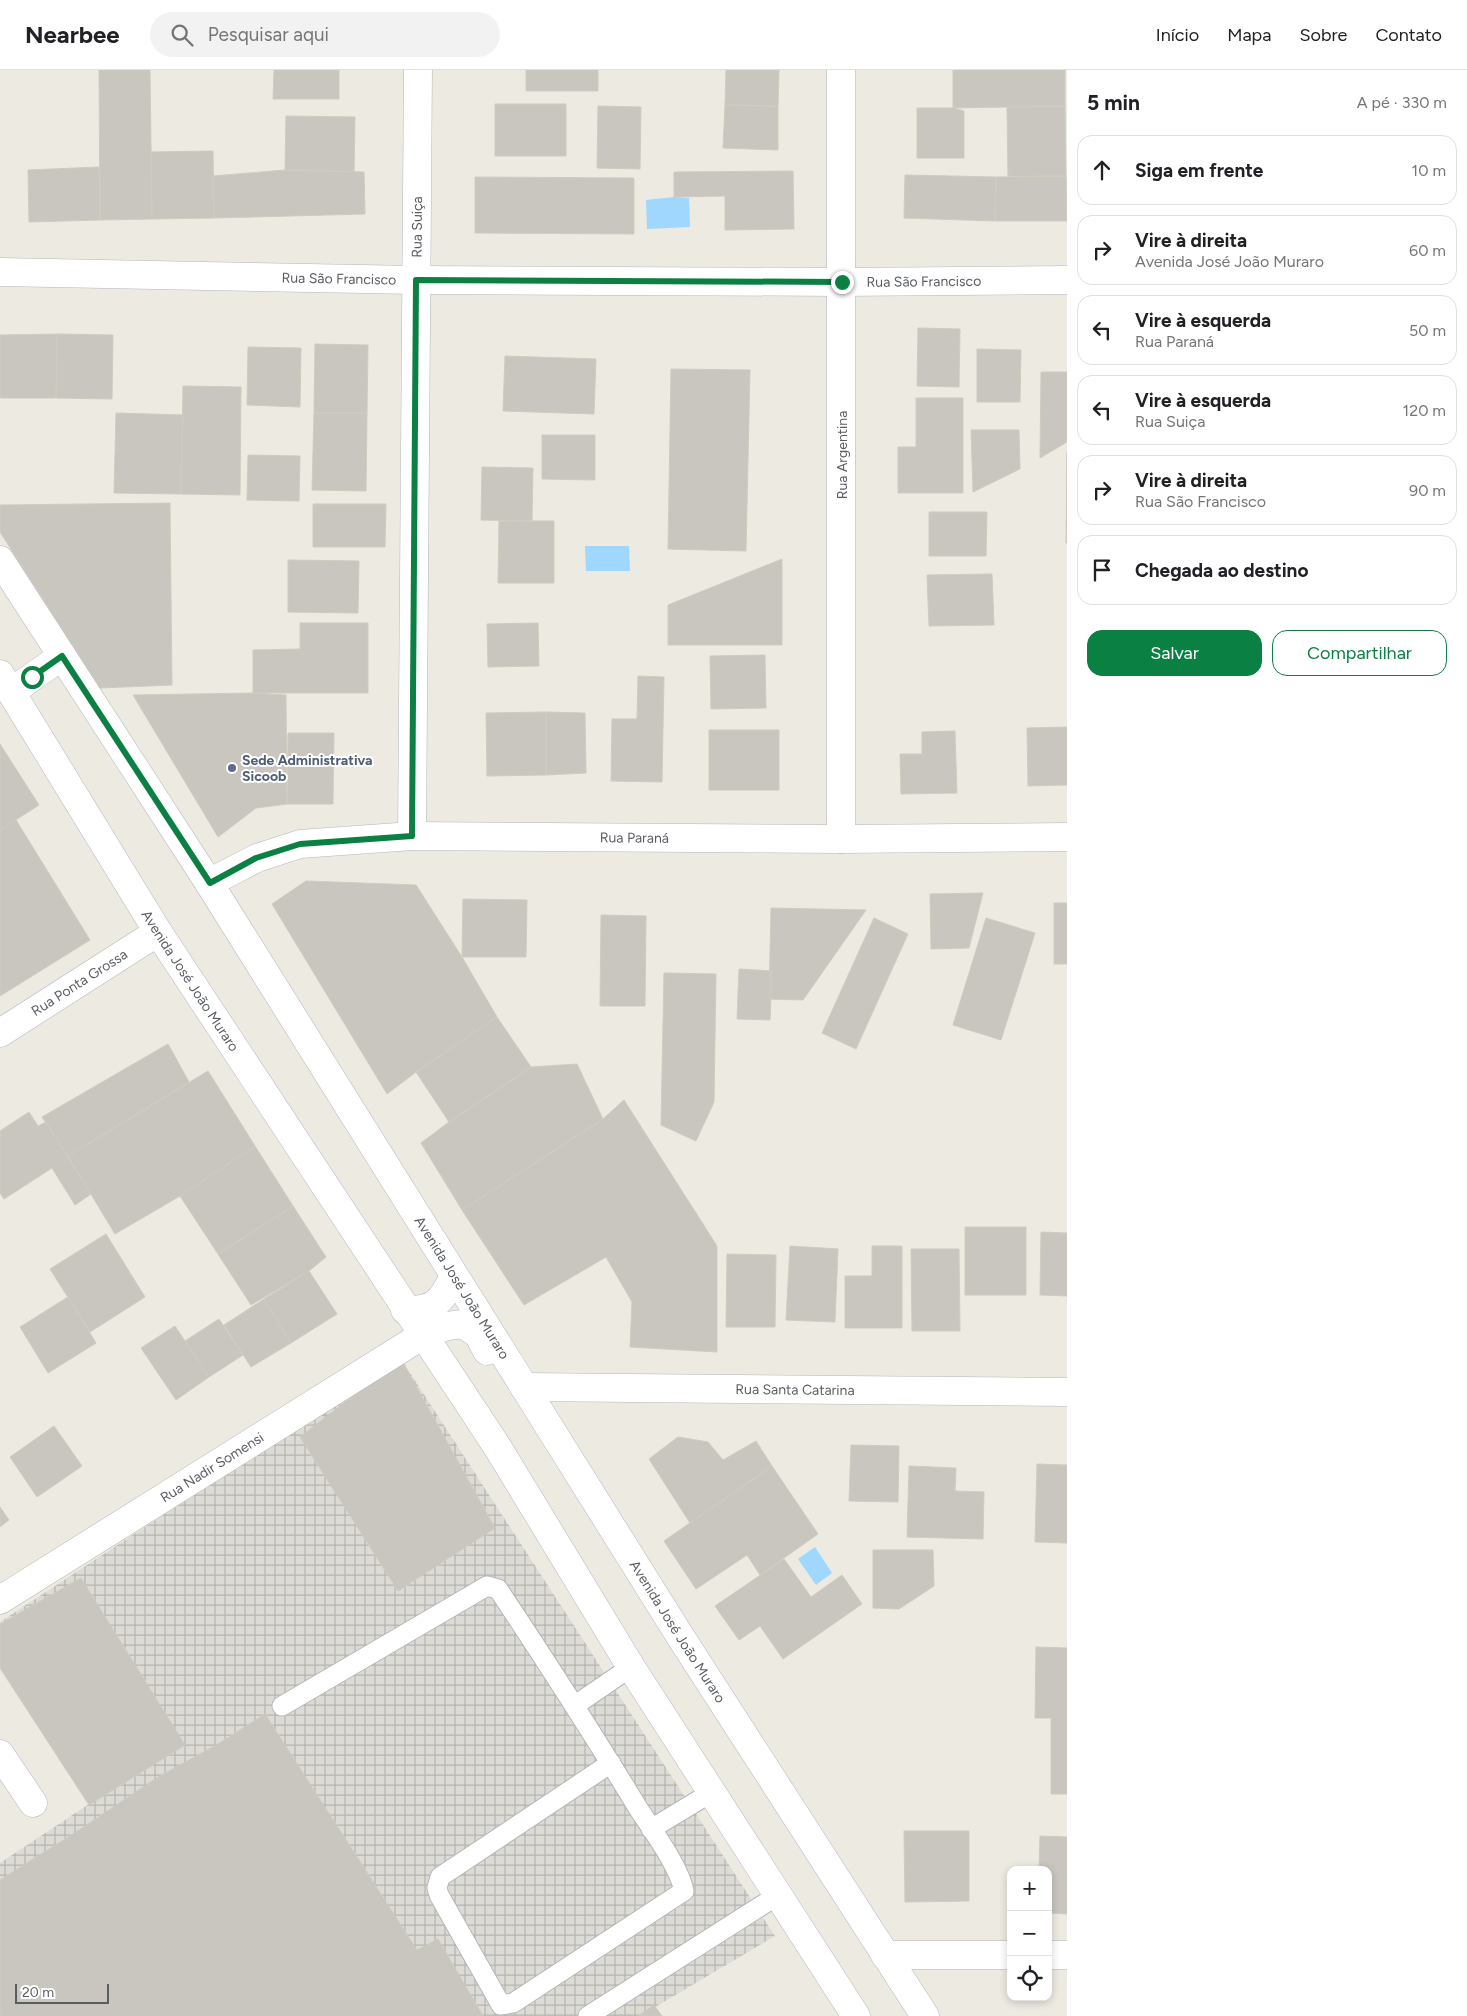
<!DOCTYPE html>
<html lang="pt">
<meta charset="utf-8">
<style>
body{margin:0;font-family:Figtree,sans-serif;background:#f2f2f2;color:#202124}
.controls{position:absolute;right:15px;bottom:15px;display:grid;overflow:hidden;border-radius:10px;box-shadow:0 2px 8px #0003}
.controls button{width:45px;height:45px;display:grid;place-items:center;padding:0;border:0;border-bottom:1px solid #e0e0e0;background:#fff;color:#202124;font:25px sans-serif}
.scale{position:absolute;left:15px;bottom:12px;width:94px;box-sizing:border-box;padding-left:5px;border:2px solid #595d62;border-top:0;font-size:14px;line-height:18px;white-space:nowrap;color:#595d62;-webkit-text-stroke:4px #fff;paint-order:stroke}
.stop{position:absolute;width:15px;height:15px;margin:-11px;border:4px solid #0b8043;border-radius:50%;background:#fff}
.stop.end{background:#0b8043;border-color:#fff;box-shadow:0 1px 5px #0008}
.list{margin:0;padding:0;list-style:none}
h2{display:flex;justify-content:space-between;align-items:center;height:65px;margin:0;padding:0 20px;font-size:21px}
h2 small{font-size:16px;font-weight:400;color:#757577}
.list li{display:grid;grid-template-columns:32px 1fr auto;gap:15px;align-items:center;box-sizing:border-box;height:70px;margin:0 10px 10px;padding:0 10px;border:1px solid #e0e0e0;border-radius:15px}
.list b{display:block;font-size:19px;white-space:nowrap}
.list p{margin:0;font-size:16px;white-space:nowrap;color:#757577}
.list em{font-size:16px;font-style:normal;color:#757577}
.actions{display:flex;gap:10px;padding:15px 20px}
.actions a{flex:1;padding:11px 0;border:1px solid #0b8043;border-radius:15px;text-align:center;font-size:18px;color:#0b8043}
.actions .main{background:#0b8043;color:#fff}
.icon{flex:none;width:28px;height:28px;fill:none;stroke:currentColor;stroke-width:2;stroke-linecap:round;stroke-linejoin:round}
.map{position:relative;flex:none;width:1067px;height:1946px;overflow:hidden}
header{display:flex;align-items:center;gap:30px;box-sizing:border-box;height:70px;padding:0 25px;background:#fff;border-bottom:1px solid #e0e0e0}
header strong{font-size:24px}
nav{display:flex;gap:28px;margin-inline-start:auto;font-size:18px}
.search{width:350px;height:45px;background:#f2f2f2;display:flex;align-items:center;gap:12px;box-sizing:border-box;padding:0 18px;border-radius:28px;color:#757577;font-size:19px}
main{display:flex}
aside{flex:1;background:#fff}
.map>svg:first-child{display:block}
</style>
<header>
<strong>Nearbee</strong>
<div class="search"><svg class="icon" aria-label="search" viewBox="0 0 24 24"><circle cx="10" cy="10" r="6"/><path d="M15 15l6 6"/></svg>Pesquisar aqui</div>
<nav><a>Início</a><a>Mapa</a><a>Sobre</a><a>Contato</a></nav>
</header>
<main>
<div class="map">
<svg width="1067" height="1946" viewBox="0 0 1067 1946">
<defs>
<pattern id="industrial-grid" width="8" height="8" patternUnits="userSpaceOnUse" patternTransform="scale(1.25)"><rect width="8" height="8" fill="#dddbd5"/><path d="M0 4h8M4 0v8" fill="none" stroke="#b6b5b0"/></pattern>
</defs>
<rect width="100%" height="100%" fill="#eceae1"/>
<path fill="url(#industrial-grid)" d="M401,1289l374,577 -135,80h-640v-153l89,-59 -89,-136v-46z"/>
<path fill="#9fd7fe" d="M674,127l15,1 1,29 -43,2 -1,-29z
M585,476h44l1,25h-44z
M815,1477l17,26 -16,12 -18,-26z"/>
<path fill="#c9c6c0" stroke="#d1cbbf" d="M99,0h51l2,149 -52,1z
M274,0h65v29h-66z
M526,0h72v21h-72z
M726,0h53l-1,36 -53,-1z
M953,0h112v36l-112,2z
M495,34h71v52h-71z
M725,35l53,1v44l-55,-2z
M598,36l43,1 -1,62 -43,-1z
M1065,36l1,70h-58l-1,-69z
M917,38h36l11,3v47h-47z
M286,46l69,1 -1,55 -69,-2z
M213,81l1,67 -62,1 -1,-67z
M99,97l1,53 -71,2 -1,-52z
M285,100l79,2 1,42 -151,4 -1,-42z
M793,101l1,58 -69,1v-34l-51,1v-25z
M905,105l91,2 -1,44 -91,-3z
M1066,106l1,45h-72l1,-44z
M475,107l159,1v56l-159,-1z
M918,258l42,1 -1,58 -42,-1z
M57,264l-1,64h-56v-63z
M57,264l56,1 -1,64 -56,-1z
M315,274l53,1 -1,68h-53z
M248,277l53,1 -1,59 -53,-2z
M977,279l44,1 -1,52h-43z
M505,286l91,3 -2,55 -91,-3z
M671,299l79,1 -4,181 -78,-2z
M1041,302h26v70l-27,16z
M183,316l58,1 -1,108 -59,-1z
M916,328h47v95h-65v-46h18z
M116,343l67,2 -2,79 -67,-1z
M314,343h53l-1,78 -54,-1z
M971,360h48l1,39 -47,23z
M542,365h53v45l-53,-1z
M1067,381v92h-1z
M248,385l52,1 -1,45 -52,-1z
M482,397l51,1 -1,53 -51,-1z
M170,433l2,182 -72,3 -100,-156v-27z
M313,434h73l-1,43h-72z
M929,442h58l-1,44h-57z
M499,451h55v62h-56z
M782,489v86h-114v-40z
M288,490l71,1 -1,52 -70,-1z
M992,504l2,51 -65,1 -2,-51z
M300,553h68v70h-115v-43l47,-1z
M538,553l1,43 -51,1 -1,-43z
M765,585l1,53 -55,1 -1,-53z
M638,606l26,1 -2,105 -51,-1 1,-62h25z
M253,623l33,2 1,109 -31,4 -38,29 -85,-142z
M546,642l39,1 1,60 -40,2z
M546,642v63l-59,1 -1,-63z
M1067,657v58l-39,1 -1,-58z
M709,660h70v60h-70z
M955,661l2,62 -56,1 -1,-40h22v-22z
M288,663h46l-1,71h-46z
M0,674l39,61 -39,25z
M16,750l74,120 -90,56v-166z
M306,811l110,4 46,72 35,60 -81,55 -29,22 -115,-190z
M983,823l-14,55 -38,1 -1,-55z
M463,829l64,1 -1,57h-64z
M1054,833h13v61h-13z
M771,838l95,2 -63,90 -34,-1z
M601,845l45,1 -1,90h-45z
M874,848l34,16 -52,115 -34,-16z
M986,848l49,15 -34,107 -48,-15z
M739,899l33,2 -2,49 -33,-1z
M664,903l52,1 -2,128 -18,39 -35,-16z
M497,947l34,50 -82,55 -33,-50z
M168,974l21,38 -121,74 -26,-39z
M577,994l26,55 -141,91 -41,-67 28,-21 82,-55z
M208,1001l47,75 -75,50 -65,38 -47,-78z
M624,1030l93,146v106l-87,-5 2,-45 -26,-45 -82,48 -62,-95 141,-91z
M29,1042l9,14 8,-4 45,72 -16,11 -23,-37 -48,31 -4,-6v-62z
M255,1076l38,60 -75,48 -38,-58z
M293,1136l33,51 -17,14 -58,34 -33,-51z
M965,1157h61v68h-61z
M1041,1162l26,1v63l-27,-1z
M106,1164l39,63 -55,35 -40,-63z
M790,1176l48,3 -3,73 -49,-2z
M872,1176h30v82h-57v-52h27z
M911,1179h48l1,82h-48z
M727,1184l49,1 -1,72h-49z
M309,1201l28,43 -46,29 -27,-44z
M68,1227l28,46 -48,30 -28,-46z
M264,1229l27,44 -40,24 -27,-42z
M219,1249l24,36 -34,22 -24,-36z
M175,1256l34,51 -33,23 -35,-52z
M401,1289l94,169 -97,63 -98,-154z
M54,1356l28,40 -45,31 -27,-40z
M678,1367l30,5 15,18 33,-19 16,25 -82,57 -41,-64z
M851,1375l48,1 -1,56 -49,-1z
M1037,1394l30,1v78l-32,-1z
M772,1396l46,68 -58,41 -13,-20 -51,34 -32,-48z
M909,1396l47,2 -1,23 29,1 -1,47 -76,-2z
M0,1437l9,13 -9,7z
M873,1480h60l1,36 -35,23 -26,-1z
M784,1489l27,38 31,-22 20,29 -79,55 -23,-33 -21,14 -24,-34z
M81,1508l104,167 -96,60 -89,-137v-44z
M1036,1577l31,1v146h-16v-76h-16z
M265,1644l152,236 21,-11 45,77h-483v-136l76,-48 82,-55 60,-33z
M904,1761h65v70l-64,1z
M1040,1766l27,1v77l-19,-1v-43h-9z
M654,1935l8,11h-24z"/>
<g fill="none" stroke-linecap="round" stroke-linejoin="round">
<defs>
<path id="service" d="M282,1636l205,-120 11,3c48,72 95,145 140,219 14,22 41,58 46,83l-171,112 -12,2 -62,-110 -2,-7 3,-11 171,-114
M574,1636l57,-39
M651,1759l61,-37
M588,1946l190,-121"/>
<g id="minor">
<path d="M841,0v769"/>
<path id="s1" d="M0,202l416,8 426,2 225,-2"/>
<path id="s2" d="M412,766l6,-766"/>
<path id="s3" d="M209,813l48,-25 43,-14 112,-8 429,3 226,-2"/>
<path id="s4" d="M0,963l158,-101"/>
<path id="s5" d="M524,1317l543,5"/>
<path id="s6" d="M0,1530l423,-265"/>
<path d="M0,1684l33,49"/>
<path d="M885,1885h126"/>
<path d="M1048,1885h19"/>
</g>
<g id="secondary">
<path id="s7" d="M0,490l209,323 471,753 245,380"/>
<path id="s8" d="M0,604l158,258 340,516 133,219 225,349"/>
<path d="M11,622l51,-36"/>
<path d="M405,1240c30,1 37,-9 49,-34"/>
<path d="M423,1265l24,-9 16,-2 15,10 9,17"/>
</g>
</defs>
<use href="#service" stroke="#b4b7bc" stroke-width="21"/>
<use href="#minor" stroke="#b4b7bc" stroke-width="29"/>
<use href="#secondary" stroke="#b5b8be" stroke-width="29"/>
<use href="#service" stroke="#fff" stroke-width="19"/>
<use href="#minor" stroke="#fff" stroke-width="28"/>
<use href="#secondary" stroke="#fff" stroke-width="28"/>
</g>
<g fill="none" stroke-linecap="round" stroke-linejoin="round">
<path stroke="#0b8043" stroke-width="6" d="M32,607l30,-21 148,227 46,-25 44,-14 112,-8 4,-556 426,2"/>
</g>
<circle fill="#5c6f8a" stroke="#fff" stroke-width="2" cx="232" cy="698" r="5"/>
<g text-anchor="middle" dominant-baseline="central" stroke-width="4" stroke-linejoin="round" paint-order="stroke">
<g font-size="14" fill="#595d62" stroke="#fff">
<text stroke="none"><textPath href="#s2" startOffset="609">Rua Suiça</textPath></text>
<text stroke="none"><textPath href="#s1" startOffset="339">Rua São Francisco</textPath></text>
<text stroke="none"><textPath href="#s1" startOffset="924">Rua São Francisco</textPath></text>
<text transform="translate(842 385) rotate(-90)">Rua Argentina</text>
<text stroke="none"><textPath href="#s3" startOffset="434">Rua Paraná</textPath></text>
<text stroke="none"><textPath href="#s8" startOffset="361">Avenida José João Muraro</textPath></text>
<text stroke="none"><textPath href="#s4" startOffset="94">Rua Ponta Grossa</textPath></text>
<text stroke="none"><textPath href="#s7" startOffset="862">Avenida José João Muraro</textPath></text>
<text stroke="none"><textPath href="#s5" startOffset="271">Rua Santa Catarina</textPath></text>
<text stroke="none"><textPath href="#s6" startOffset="250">Rua Nadir Somensi</textPath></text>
<text stroke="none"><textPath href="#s7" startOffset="1268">Avenida José João Muraro</textPath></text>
</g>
<g font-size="14" font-weight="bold" fill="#4e5e75" stroke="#fff" text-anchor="start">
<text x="242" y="690">Sede Administrativa<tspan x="242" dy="16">Sicoob</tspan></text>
</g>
</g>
</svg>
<div class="controls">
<button>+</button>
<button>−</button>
<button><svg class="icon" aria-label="locate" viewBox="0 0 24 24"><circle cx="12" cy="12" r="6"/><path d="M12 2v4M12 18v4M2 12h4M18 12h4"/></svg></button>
</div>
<div class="scale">20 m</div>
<div class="stop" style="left:32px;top:607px"></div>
<div class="stop end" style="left:842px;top:212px"></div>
</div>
<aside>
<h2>5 min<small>A pé · 330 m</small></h2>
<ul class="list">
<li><svg class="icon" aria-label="ahead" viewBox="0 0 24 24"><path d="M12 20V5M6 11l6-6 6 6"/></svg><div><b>Siga em frente</b></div><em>10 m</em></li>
<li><svg class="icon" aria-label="right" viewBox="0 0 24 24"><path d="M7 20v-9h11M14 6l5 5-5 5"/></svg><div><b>Vire à direita</b><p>Avenida José João Muraro</p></div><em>60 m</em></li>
<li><svg class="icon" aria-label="left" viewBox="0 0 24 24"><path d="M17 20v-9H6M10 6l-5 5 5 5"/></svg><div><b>Vire à esquerda</b><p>Rua Paraná</p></div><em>50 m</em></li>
<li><svg class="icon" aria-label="left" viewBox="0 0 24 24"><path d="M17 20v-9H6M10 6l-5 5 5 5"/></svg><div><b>Vire à esquerda</b><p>Rua Suiça</p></div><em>120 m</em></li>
<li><svg class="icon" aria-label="right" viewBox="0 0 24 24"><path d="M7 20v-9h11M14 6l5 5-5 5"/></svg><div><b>Vire à direita</b><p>Rua São Francisco</p></div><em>90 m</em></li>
<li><svg class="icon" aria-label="arrive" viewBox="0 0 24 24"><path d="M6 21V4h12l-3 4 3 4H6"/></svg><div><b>Chegada ao destino</b></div></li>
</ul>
<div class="actions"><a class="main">Salvar</a><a>Compartilhar</a></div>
</aside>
</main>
